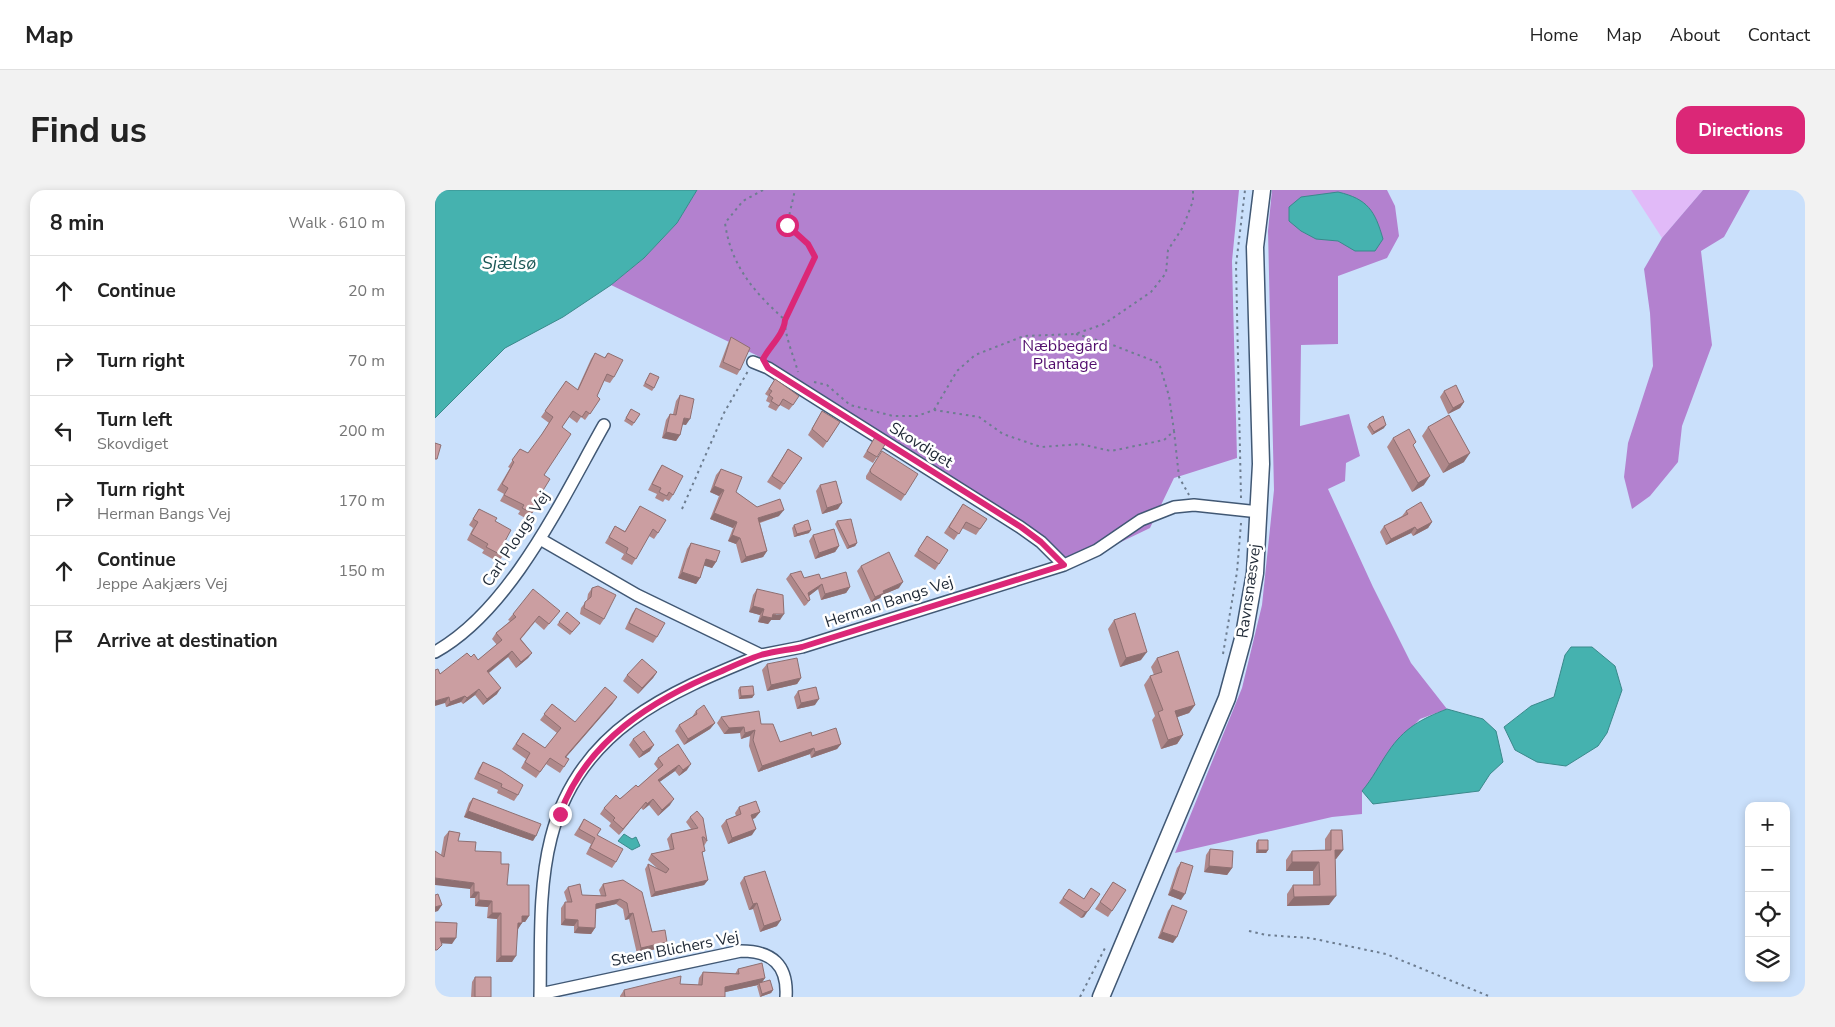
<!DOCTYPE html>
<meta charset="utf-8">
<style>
body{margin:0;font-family:"Nunito Sans",sans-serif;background:#f2f2f2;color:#222}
.controls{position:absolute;right:15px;bottom:15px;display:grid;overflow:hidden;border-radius:10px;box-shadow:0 2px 8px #0003}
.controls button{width:45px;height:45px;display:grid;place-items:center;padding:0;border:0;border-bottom:1px solid #e0e0e0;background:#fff;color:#222;font:25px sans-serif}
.stop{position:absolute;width:15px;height:15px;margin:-11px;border:4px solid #db2777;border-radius:50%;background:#fff}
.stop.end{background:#db2777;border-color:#fff;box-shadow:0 1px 5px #0008}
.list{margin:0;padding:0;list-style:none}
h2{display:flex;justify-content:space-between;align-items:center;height:65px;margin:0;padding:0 20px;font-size:21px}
h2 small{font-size:16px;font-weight:400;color:#767676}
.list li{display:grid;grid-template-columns:32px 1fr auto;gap:15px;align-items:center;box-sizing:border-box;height:70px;padding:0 20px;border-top:1px solid #e0e0e0}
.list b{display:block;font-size:19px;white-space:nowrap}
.list p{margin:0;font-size:16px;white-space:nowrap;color:#767676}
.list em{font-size:16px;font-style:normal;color:#767676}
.icon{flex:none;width:28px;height:28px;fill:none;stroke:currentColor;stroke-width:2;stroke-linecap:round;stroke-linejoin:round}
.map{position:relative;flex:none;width:1370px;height:807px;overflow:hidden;border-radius:15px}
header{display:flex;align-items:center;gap:30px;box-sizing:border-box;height:70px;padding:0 25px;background:#fff;border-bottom:1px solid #e0e0e0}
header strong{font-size:24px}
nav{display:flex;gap:28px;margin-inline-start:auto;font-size:18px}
.intro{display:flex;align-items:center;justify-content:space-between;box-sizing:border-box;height:120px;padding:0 30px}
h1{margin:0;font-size:35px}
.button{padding:12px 22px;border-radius:15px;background:#db2777;color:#fff;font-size:18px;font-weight:700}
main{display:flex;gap:30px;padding:0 30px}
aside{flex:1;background:#fff;border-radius:15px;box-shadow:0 2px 8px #0003}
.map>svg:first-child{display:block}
</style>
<header>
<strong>Map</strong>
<nav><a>Home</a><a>Map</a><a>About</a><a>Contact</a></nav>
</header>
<div class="intro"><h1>Find us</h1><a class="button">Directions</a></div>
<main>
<aside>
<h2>8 min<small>Walk · 610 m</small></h2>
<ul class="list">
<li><svg class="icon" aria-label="ahead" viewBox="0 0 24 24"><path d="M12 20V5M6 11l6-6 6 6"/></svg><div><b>Continue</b></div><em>20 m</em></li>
<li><svg class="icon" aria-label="right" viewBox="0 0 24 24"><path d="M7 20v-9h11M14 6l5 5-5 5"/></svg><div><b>Turn right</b></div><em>70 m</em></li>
<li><svg class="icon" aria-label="left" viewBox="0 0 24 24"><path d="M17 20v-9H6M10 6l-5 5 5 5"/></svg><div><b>Turn left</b><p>Skovdiget</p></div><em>200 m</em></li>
<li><svg class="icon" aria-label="right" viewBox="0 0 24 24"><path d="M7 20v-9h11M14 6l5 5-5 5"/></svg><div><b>Turn right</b><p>Herman Bangs Vej</p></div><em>170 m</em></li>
<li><svg class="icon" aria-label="ahead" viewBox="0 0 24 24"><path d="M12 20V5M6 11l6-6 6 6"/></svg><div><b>Continue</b><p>Jeppe Aakjærs Vej</p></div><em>150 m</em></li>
<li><svg class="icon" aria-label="arrive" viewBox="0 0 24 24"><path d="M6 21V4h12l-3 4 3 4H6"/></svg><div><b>Arrive at destination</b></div></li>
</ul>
</aside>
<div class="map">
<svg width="1370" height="807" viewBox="0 0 1370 807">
<rect width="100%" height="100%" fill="#cae0fb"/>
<path fill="#e1baf8" d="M1196,0h72l-41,48z"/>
<path fill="#b381cf" d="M262,0h542l-7,71 5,197 -63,20 -24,50 -83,40 -38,-42 -273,-171 -145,-70 33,-27 33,-35z
M837,0h115l8,16 4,30 -12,22 -49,18v68l-37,1 -1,81 49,-12 11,42 -14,7 -1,18 -17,8 45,98 38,76 36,46 -27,10 -32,33 -14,25 -12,14v23l-30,3 -157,36 67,-165 20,-83 12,-115 -6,-259z
M1268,0h47l-26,47 -23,14 11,94 -30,81 -4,36 -28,34 -18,13 -8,-32 4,-34 25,-77 -3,-53 -6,-44 18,-31z"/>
<path fill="#45b2af" stroke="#3a898b" d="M0,0h262l-20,33 -33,35 -33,27 -48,32 -58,31 -70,70z
M903,2c30,7 37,19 45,47l-8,12h-20l-17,-10 -22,-2 -15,-8 -12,-10v-14l12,-10z
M1136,457h21l23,19 7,24 -15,43 -9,13 -32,20 -29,-4 -22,-12 -11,-23 27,-21 23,-9 11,-42z
M1012,519l36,10 13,12 7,31 -13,12 -11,17 -106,13 -11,-13c11,-13 17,-26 26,-39 16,-24 33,-33 59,-43z
M189,644l8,5 4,-2 4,9 -8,4 -14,-9z"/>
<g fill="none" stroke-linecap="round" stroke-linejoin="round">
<defs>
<path id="street" d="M318,172l15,6 252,159 21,15 23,23
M105,349l97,56 124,60 41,-8 262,-82 33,-15 44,-30 33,-13 20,-2 65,7
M0,462c76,-42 127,-153 169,-227
M105,804l201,-43c31,0 47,14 45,46
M105,807c1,-52 -2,-108 11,-159 27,-108 116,-145 210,-183"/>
<path id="secondary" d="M666,807l126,-299 17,-63 11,-62 6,-109 -6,-217 7,-57"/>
</defs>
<use href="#street" stroke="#415874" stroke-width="14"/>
<use href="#secondary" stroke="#415874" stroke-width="19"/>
<path stroke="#6d7d90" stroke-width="2" stroke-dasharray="2.5 4" stroke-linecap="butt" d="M328,0l-20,11 -18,22c6,43 29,69 60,97 -1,14 9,37 13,52
M350,130l30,-63 -7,-13 -21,-19 8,-35
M641,144l34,10 49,19 10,33 5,35
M330,165l7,-12 12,-13
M379,192l13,3 23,20 43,11h24l17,-6 45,7 24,17 38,13 39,-3 31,7 53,-11 10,-9 5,46 10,18
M499,220l23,-39 18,-16 49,-19 51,-2 29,-10 47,-32 15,-19 2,-23 15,-23 10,-26v-11
M806,308l-5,-233 9,-75
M247,319l42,-96 24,-42
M788,464l14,-82 4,-49
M814,741l17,4 44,3 76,16 105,43
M645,807l25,-49"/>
<use href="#street" stroke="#fff" stroke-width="11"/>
<use href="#secondary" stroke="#fff" stroke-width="16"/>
</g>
<path fill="#af888a" d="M296,147l9,33 -3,5 -18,-8 9,-24z
M160,163l9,5 4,-5 6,24 -4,6 -6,-2 -7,15 3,3 -15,21 -4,-3 -4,6 -8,-6 -7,10 -18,48 -2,17 3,2 -18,25 -9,-5 2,-3 -20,-10 4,-7 -7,-4 13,-22 -2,-1 12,-18 8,4 11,-14 10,-16 -8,-6 25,-36 11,9 14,-31z
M215,183l4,15 -2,3 -9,-5z
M340,189l18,26 -4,5 -9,-5 -4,6 -8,-4 2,-4 -4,-2 2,-5 -3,-2z
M1009,201l20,11 -4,6 -12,6 -8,-17z
M245,205l6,30 -4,-1 -2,11 -4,6 -14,-3 4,-18 4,-6h3l3,-13z
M196,219l9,5 -8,12 -8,-5z
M387,221l18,11 -17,26 -15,-13z
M934,234l15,4 -12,7 -5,-8z
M993,237l36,35 -21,11 -21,-37z
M440,247l2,20 -4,6 -10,-6z
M958,248l21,8 10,39 -12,7 -25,-45z
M353,259l14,9 -22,32 -13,-8z
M443,267l27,38 -4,6 -35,-22v-3z
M227,275l11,30 -4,6 -4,-2 -2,3 -8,-4 2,-4 -9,-4 10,-19z
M286,279l15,23 21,15 22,9 -19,7 7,28 -4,6 -22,6 -5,-19 -8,-3 5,-13 -23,-9 9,-23 -9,-4 6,-17z
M385,295l18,24 -16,5 -6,-23z
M528,314l24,15 -11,16 -14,-7 -8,12 -10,-7z
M205,316l18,27 -4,6 -5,-3 -17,29 -11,-6 3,-5 -19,-11 10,-17 10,5z
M44,319l16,12 9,22 -1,13 -5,6 -16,-9 2,-3 -17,-10 6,-12 -4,-3z
M971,321l26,11 -4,6 -15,8 -2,-3 -25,12 -6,-13 4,-6 18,-10z
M402,331l20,22 -2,3 -8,3 -12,-25z
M359,335l15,8 -15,4 -2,-9z
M378,345l26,11 -4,6 -20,7 -6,-18z
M492,346l21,14 -13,20 -21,-14z
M256,353l25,19 -4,6 -8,-3 -4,13 -4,6 -18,-6 9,-29z
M426,376l38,22 -17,7 -2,3 -9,4 -14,-31z
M355,384l14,4 17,1 29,8 -4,6 -25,7 -3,-11 -9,7 1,4 -4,5 -2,1 -18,-27z
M157,398l12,31 -4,6 -20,-11 1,-6 6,-8 1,-6z
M322,399l23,31h-9l-3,4 -10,-2 2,-7 -11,-3 4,-17z
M201,418l21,29 -4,6 -28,-14 7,-15z
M125,421l-16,19 -9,-8 -14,17 11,14 -4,5 -12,10 -8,-11 -19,16 8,21 -14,11 -8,-10 -12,9 -2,-2 -15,5 -1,-4 -5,-29 31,-17 7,3 19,-15 -5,-6 4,-6 14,-12 -2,-1 5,-6z
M679,430l27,40 -21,7 -12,-38z
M124,432l21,1 -10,12 -13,-10z
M722,468l38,47 -6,8 -12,4 6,18 -6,9 -16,5 -9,-29 3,-4 -11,-31 6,-9 4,-1 -3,-8z
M332,474l34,14 -4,6 -30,7 -5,-21z
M222,482l-4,6 -15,16 -15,-13 4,-6z
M305,497l14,8 -2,3 -13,1 -1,-9z
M363,501l17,14 -18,4 -3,-12z
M178,513l-47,54 3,2 -9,14 -14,-9 -10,14 -15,-10 5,-9 -14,-10 11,-16 22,15 12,-15 -17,-13 12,-16 23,18z
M261,521l19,12 -5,6 -26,16 -9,-14 4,-6 13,-8z
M286,527l40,7 19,18 32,-6 29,8 -4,5 -26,9 -1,-4 -52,18 -9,-26 1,-10 -9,3 -1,-6 -16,1 -7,-11z
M198,549l17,12 -11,7 -10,-13z
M243,554l9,26 -8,6 -4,-5 -16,11 11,23 -12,11 -9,-11 -6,5 -2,-2 -22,27 -10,-9 2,-3 -11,-9 4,-6 34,-21 20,-18 -4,-5 4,-6z
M48,572l35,33 -4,6 -17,-8 1,-3 -24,-11 5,-11z
M38,608l60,43 -69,-24 5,-14z
M304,617l21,5 -5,6 -2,1 -1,16 -24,9 -7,-18 5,-6 10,-4 -1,-3z
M255,627l17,24 -3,5 -2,9 6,25 -4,5 -53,12 -6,-28 3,-5 10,5 -10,-9 3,-6 19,-4 -3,-11 4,-5 20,-5 -5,-7z
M149,629l13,16 19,27 -4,6 -26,-14 5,-10 -17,-9z
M896,640l12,20 -7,9h-1l-6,46 -42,1v-12l6,-9h20v-14h-27v-11l6,-9 33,-1v-11z
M14,641l9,10 17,10 26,13 6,21 22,31 -4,6h-3l-4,7 -6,33h-16l1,-43 -10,-1 1,-11 -13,-1v-8h-5v-9l-29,-34 3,-18z
M823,650l10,10 -2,3h-10v-10z
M775,659l22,19 -5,7 -23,-3 2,-17z
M746,672v38l-13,-5 9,-27z
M309,687l33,49 -17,6 -7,-23 -4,1 -9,-27z
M188,690l29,52 15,10 -4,5 -26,7 -8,-35 -4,1 -2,-11 -7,-5 -20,5 -1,19 -4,6 -17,-1v-7l-13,-1v-17l4,-6h2l-3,-10 4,-5 14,8 19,1 -2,-6 4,-6z
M678,692l13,8 -18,27 -13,-8z
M656,698l-7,29 -3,1 -22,-15 10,-14 15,10z
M737,715l1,38 -15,-5 10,-27z
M303,779l27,9 -3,4 11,8 -2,3 -11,4 -3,-11 1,-1 -33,7v5h-105v-1l4,-6 56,-6 18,1 1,-7 4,-6 32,2z
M40,787l16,20h-20l1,-15z"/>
<path fill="#8e6f71" d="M1029,212l-4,6 -12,6 5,-6z
M249,228l6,1 -4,6 -6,-1z
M951,235l-2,3 -12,7 2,-3z
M231,242l14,3 -4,6 -14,-3z
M1035,263l-6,9 -21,11 6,-9z
M995,286l-6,9 -12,7 6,-9z
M279,296l10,4 -5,6 -9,-4z
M407,313l-4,6 -16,5 5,-6z
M349,320l-5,6 -25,8 4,-6z
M279,323l23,9 -4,6 -23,-9z
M997,332l-4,6 -15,8 4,-6z
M980,337l-4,6 -25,12 5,-6z
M376,340l-2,3 -15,4 3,-3z
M297,345l8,3 -4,6 -8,-3z
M422,353l-2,3 -8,3 2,-3z
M404,356l-4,6 -20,7 4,-6z
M332,361l-4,6 -22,6 5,-6z
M271,369l10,3 -4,6 -10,-3z
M247,382l18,6 -4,6 -18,-6z
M468,392l-4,6 -17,7 -2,3 -9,4 4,-5 8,-6z
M387,394l-4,5 -12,9 2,-5z
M415,397l-4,6 -25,7 4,-6z
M318,416l11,3 -4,6 -11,-3z
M349,424l-4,6h-9l-3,4 -10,-2 4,-6z
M77,461l-4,6 -25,20 4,-6z
M712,462l-6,8 -21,7 6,-9z
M97,463l-4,5 -12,10 5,-6z
M222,482l-4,6 -15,16 4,-6z
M366,488l-4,6 -30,7 4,-6z
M66,498l-4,6 -14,11 4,-6z
M44,499l-4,6 -12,9 4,-6z
M319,505l-2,3 -13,1 2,-3z
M30,506l-4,6 -15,5 4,-5z
M14,507l-4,6 -10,3v-5z
M182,507l-4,6 -52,60 4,-6z
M384,509l-4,6 -18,4 4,-6z
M760,515l-6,8 -20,7 6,-9z
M280,533l-5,6 -26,16 4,-6z
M309,537l-4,6 -16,1 5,-6z
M320,540l-5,6 -9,3 4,-6z
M748,545l-6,9 -16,5 7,-9z
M406,554l-4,5 -26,9 4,-6z
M219,555l-4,6 -11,7 4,-6z
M379,558l-4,6 -52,18 4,-6z
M256,574l-4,6 -8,6 4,-6z
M244,575l-4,6 -21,15 4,-6z
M218,609l-4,6 -6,5 4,-6z
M239,609l-4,6 -12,11 4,-6z
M211,612l-5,6 -22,27 4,-6z
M33,621l68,25 -3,5 -69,-24z
M325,622l-5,6 -8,3 4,-6z
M321,639l-4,6 -24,9 4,-6z
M823,660h10l-2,3h-10z
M900,660h8l-7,9h-8z
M857,672h27l-6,9h-27z
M774,676l23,2 -5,7 -23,-3z
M0,688l39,5 -4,6 -35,-4z
M273,690l-4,5 -53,12 4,-5z
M737,699l13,5 -4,6 -13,-5z
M39,702h5l-4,6h-5z
M901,706l-7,9 -42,1 7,-9z
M185,709l-4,5 -24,6 4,-6z
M44,710l13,1 -4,6 -13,-1z
M322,713l-4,6 -4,1 4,-6z
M7,715l-4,6 -3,1v-5z
M653,721l-4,6 -3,1 4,-6z
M57,723h9l-4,6 -10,-1z
M198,723l-4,6 -4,1 4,-6z
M87,726h7l-4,6h-7z
M130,729l13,1 -4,6 -13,-1z
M346,730l-4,6 -17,6 4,-6z
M83,733h4l-4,6z
M143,737l17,1 -4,6 -17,-1z
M727,742l15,5 -4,6 -15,-5z
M5,748h16l-4,6 -16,-1z
M232,752l-4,5 -26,7 4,-6z
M66,766h15l-4,6h-16z
M330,788l-4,6 -2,-1 -1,2 -37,8 4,-6z
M338,800l-2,3 -11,4 2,-3z"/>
<path fill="#cb9ea1" stroke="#8e6f71" d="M296,147l19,11 -10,22 -17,-8z
M160,163l10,5 3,-5 15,7 -9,17 -7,-3 -10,22 3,3 -10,15 -4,-3 -4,6 -9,-6 -11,16 9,7 -27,41 6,4 -8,13 3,2 -13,19 -10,-5 2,-3 -20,-10 4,-7 -6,-4 12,-22 -2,-2 8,-11 8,4 14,-19 11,-17 -8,-6 21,-30 12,9z
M215,183l9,4 -5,11 -9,-5z
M340,189l24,17 -6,9 -10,-6 -4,7 -8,-5 2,-3 -4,-3 3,-4 -3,-2z
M1021,195l8,17 -11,6 -9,-17z
M245,205l14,4 -4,20 -6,-1 -4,17 -14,-3 4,-18 6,1z
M196,219l9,5 -6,9 -8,-5z
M387,221l18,11 -13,20 -15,-13z
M1014,225l21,38 -21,11 -21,-37z
M948,226l3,9 -12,7 -5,-8z
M974,239l7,13 -3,3 17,31 -12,7 -25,-45z
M440,247l11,6 -9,14 -10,-6z
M0,253l6,2 -4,14h-2z
M353,259l14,9 -18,26 -12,-8z
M447,261l36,23 -13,21 -34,-22 -1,-3z
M227,275l21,11 -10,19 -4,-3 -2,4 -8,-4 2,-4 -9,-4z
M286,279l21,8 -6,15 21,15 23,-8 4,11 -26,8 9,33 -21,6 -6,-19 -8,-3 5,-13 -23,-9 10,-23 -10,-4z
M401,291l6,22 -15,5 -7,-23z
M986,312l11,20 -15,8 -2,-3 -24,12 -7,-13 24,-12 -2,-3z
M528,314l24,15 -7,10 -14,-7 -7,12 -10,-7z
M205,316l26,14 -8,13 -5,-4 -17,30 -10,-6 2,-5 -19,-11 6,-11 10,6z
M44,319l18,9 -2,3 16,9 -7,13 4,3 -5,10 -17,-9 2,-3 -17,-10 7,-12 -5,-3z
M416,329l6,24 -8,3 -12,-25z
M373,330l3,10 -14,4 -3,-9z
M399,339l5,17 -20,7 -6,-18z
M492,346l21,14 -9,14 -21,-14z
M256,353l29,8 -4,11 -10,-3 -6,19 -18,-6z
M454,362l14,30 -20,9 1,2 -9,4 -14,-31z
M366,381l3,7 15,-4 2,5 25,-7 4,15 -25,7 -3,-10 -14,9 2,7 -2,1 -18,-27z
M163,396l18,9 -12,24 -20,-11 1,-6 6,-5 1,-9z
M98,399l27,22 -11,13 -10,-8 -19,23 12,14 -11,9 -9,-11 -25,20 14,17 -14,11 -8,-10 -12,9 -2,-2 -15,6 -1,-5 -14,4v-31l3,-1 2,5 27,-21 4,4 3,-3 4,6 24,-20 -6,-7 20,-16 -3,-3z
M322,399l26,6 1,19h-11l-1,4 -10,-2 2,-7 -11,-3z
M201,418l29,15 -8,14 -28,-14z
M132,422l13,11 -8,9 -13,-10z
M700,423l12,39 -21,6 -12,-38z
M743,461l17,54 -20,6 8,24 -15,5 -10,-28 5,-2 -13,-34 12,-4 -5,-14z
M362,468l4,20 -30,7 -4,-21z
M207,469l15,13 -15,16 -15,-13z
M318,496l1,9 -13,1 -1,-9z
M170,497l12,10 -52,60 4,2 -5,8 -14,-9 -10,14 -15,-10 5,-9 -14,-9 7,-11 22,15 16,-20 -17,-14 8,-10 23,18z
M381,497l3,12 -18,4 -3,-12z
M269,515l11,18 -27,16 -9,-14 18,-11 -1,-3z
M324,521l2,13h12l7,18 31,-10 1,4 24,-8 5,16 -26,8 -1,-4 -52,18 -9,-26 2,-10 -10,3 -1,-6 -15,1 -8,-11z
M209,541l10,14 -11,7 -10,-13z
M243,554l13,20 -8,6 -4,-5 -21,15 16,19 -12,11 -9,-11 -6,5 -1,-2 -23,27 -10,-9 2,-2 -11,-10 12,-13 4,4 16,-14 2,2 25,-22 -5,-7z
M48,572l17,8 23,15 -5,10 -17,-8 1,-3 -24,-11z
M38,608l68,26 -5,12 -68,-25z
M321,611l4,11 -9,3 5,14 -24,9 -6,-18 15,-6 -2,-7z
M262,621l6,7 4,23 -3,-4h-2l3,14 -3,1 6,28 -53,12 -7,-28 18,9 3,-4 -18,-15 23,-5 -3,-15 27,-6 -8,-11z
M149,629l17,10 -4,6 26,14 -7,13 -26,-14 5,-10 -16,-9z
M896,640h11l1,20h-8l1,46 -42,1 -1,-12h27l-1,-23h-27v-11l39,-1z
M14,641l11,2 -2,8 18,1 -1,9 26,1v12h8l-2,21h22v31h-7v7h-4l-2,33h-15v-43h-9v-12l-13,-1v-8h-5v-9l-39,-5v-27l9,6z
M823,650h10v10h-10z
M775,659l23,2 -1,17 -23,-2z
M746,672l12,4 -8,28 -13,-5z
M330,681l16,49 -17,6 -7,-23 -4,1 -9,-27z
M188,690l19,12 10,40 13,-2 2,12 -26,6 -8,-35 -4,1 -2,-11 -7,-4 -24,5 -1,24 -17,-1v-7l-13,-1v-17h7l-4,-15 12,-3 2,11 24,1 -3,-12z
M678,692l13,8 -14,21 -12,-9z
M656,698l9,6 -12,17 -3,1 -22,-14 6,-9 15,10z
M3,704l4,11 -7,2v-12z
M737,715l15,6 -10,26 -15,-5z
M0,732l22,1 -1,15h-16l2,7 -5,5h-2z
M327,773l3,15 -40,9v10h-100l-1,-7 57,-14 -1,8 22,1 1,-13 36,2 -1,-5z
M40,787h16v20h-16z
M335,790l3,10 -11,4 -3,-11z"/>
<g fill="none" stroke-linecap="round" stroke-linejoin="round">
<path stroke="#db2777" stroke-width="6" d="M125,624c26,-73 93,-115 162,-143 13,-6 26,-12 39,-16 14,-4 28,-5 41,-8l262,-82 -23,-23 -20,-15 -253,-159 -5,-9c7,-13 21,-25 22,-39l30,-63 -7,-13 -21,-19"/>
</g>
<g text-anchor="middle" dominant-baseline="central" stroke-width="5" stroke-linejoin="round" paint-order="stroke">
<g font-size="16" fill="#520e6d" stroke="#fff">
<text x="630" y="156">Næbbegård<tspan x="630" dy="18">Plantage</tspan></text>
</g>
<g font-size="16" fill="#1f2936" stroke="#fff">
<text transform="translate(486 255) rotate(32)">Skovdiget</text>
<text transform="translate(81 349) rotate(-57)">Carl Plougs Vej</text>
<text transform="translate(814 401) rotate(-82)">Ravnsnæsvej</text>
<text transform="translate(454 412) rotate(-18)">Herman Bangs Vej</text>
<text transform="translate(240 759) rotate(-11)">Steen Blichers Vej</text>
</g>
<g font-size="18" font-style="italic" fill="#1a5756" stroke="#fff">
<text x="74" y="73">Sjælsø</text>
</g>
</g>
</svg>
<div class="controls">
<button>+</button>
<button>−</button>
<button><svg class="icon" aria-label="locate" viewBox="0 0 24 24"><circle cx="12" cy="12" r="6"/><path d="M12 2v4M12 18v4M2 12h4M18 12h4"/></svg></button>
<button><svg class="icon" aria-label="layers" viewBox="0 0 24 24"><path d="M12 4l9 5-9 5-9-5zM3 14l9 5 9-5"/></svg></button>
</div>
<div class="stop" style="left:352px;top:35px"></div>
<div class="stop end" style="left:125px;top:624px"></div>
</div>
</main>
